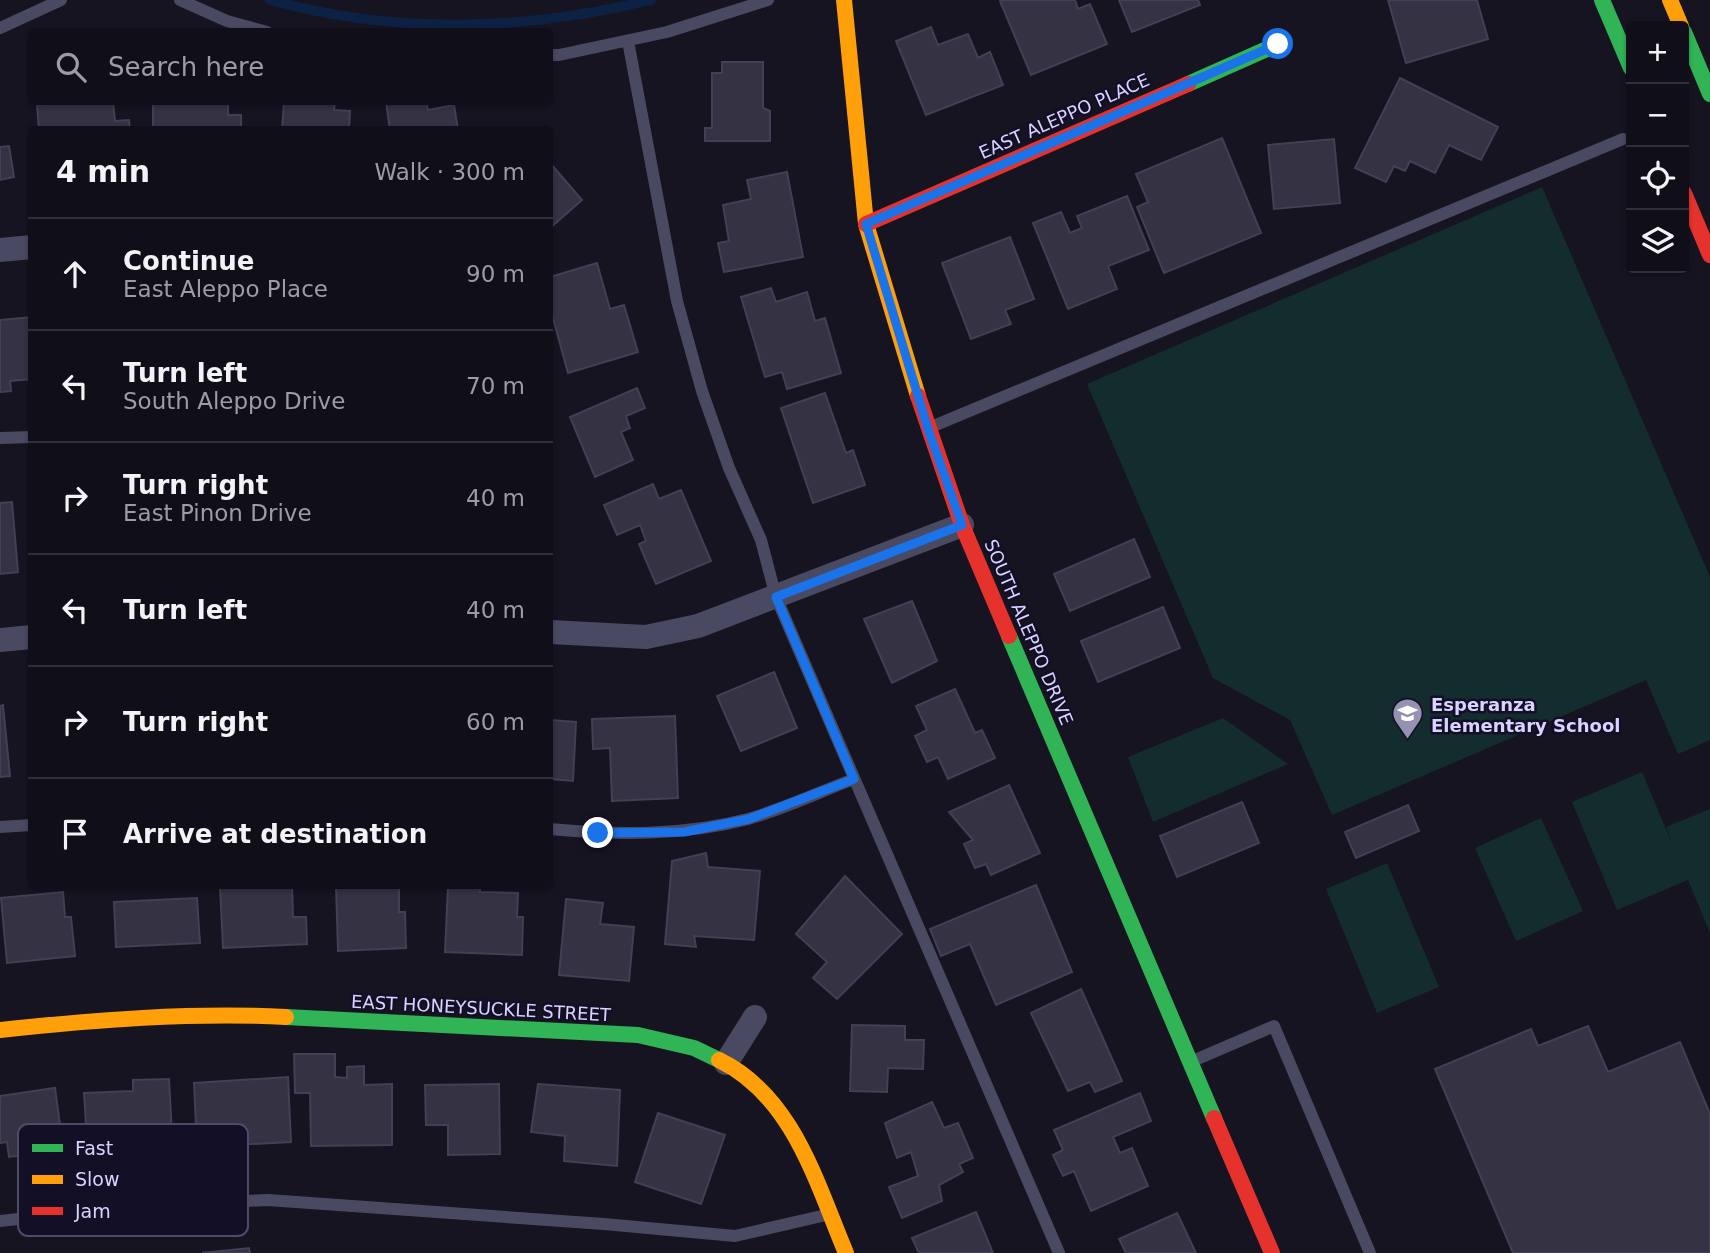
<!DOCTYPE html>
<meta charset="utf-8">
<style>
body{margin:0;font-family:"DejaVu Sans",sans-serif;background:#191822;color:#f1f3f6}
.controls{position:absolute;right:21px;top:21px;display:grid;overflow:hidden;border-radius:7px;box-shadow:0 2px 5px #0004}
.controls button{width:63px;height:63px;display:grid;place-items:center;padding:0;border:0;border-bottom:2px solid #302f38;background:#100f19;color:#f1f3f6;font:35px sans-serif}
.stop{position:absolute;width:21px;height:21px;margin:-16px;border:5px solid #1a73e8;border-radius:50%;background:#fff}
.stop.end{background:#1a73e8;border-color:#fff;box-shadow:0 2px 7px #0008}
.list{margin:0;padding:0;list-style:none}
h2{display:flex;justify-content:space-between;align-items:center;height:91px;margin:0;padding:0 28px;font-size:30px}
h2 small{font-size:23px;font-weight:400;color:#9c9ca2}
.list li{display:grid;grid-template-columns:46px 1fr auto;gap:21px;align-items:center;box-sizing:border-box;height:112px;padding:0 28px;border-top:2px solid #302f38}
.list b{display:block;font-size:26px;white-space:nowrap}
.list p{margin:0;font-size:23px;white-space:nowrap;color:#9c9ca2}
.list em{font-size:23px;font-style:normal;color:#9c9ca2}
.icon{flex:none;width:38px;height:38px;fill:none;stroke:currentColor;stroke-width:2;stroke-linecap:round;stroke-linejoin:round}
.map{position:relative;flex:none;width:1710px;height:1253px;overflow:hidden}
.search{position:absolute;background:#100f19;box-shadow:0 2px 5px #0004;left:28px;top:28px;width:525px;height:77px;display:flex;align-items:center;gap:18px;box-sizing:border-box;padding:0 24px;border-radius:7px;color:#9c9ca2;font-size:26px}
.panel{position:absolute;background:#100f19;box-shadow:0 2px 5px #0004;left:28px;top:126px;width:525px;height:763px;border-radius:7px}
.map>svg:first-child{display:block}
</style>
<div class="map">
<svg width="1710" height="1253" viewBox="0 0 1710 1253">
<rect width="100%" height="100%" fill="#161421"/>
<path fill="#132c2d" d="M1542,187l168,390v163l-32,14 -32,-74 -314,135 -42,-95 -77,-42 -126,-294z
M1223,718l65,46 -135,58 -25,-65z
M1642,772l32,76 -8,-21 44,-18v124l-22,-53 -71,30 -45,-108z
M1541,818l42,93 -67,30 -41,-93z
M1387,863l52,124 -62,26 -51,-124z"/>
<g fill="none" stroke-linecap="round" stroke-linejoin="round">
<path stroke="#0d2144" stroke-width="10" d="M270,0c127,35 254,31 381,0"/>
</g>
<path fill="#343243" stroke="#433f54" stroke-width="2" d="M1003,0h72l3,9 12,-5 17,40 -76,31 -31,-74z
M1119,0h79l2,5 -68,27z
M1388,0h89l11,39 -82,24z
M931,27l7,18 30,-11 10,24 12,-6 13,33 -77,30 -30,-74z
M722,62h41v46l7,3v30h-65v-13h7v-55h10z
M1400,78l98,49 -17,33 -32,-15 -14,28 -25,-12 -5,10 -11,-5 -8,16 -31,-14z
M66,102h47l2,19 14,-1 1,10h-91l-2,-25z
M153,102h75v13h13v15h-88z
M284,102h51l-1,8 16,1 -1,19h-67z
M386,102h40l2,8 26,-5 4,25h-68z
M1222,138l39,95 -97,40 -27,-66 11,-5 -12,-28z
M1334,139l6,64 -66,6 -6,-64z
M9,146l5,31 -14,3v-33z
M550,163l32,37 -32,28z
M787,172l16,85 -79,15 -6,-29 11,-2 -6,-36 28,-6 -4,-19z
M1127,196l22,54 -41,16 9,23 -49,20 -35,-86 28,-11 9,21 12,-5 -5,-12z
M1010,237l24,62 -29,11 6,14 -40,15 -29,-76z
M597,263l13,46 14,-4 14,47 -70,21 -18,-66v-30z
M771,288l5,14 31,-10 8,29 10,-3 16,55 -54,16 -5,-17 -17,5 -24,-80z
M32,317v62l-22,2 1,10 -11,1v-72z
M637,388l8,20 -19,8 4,12 -9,4 12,28 -38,17 -25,-60z
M825,393l21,60 7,-3 12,35 -52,18 -32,-95z
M653,484l6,15 22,-9 30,71 -55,23 -17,-40 7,-3 -6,-16 -23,10 -13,-30z
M12,502l6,70 -18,2v-71z
M1134,539l16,38 -80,34 -16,-37z
M912,601l25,60 -45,22 -28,-64z
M1163,607l17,41 -82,34 -17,-41z
M774,672l23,56 -56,23 -24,-55z
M955,689l20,44 7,-3 13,28 -47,21 -10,-22 -11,5 -12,-26 12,-6 -11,-24z
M3,705l7,71 -10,1v-71z
M675,716l3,82 -66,3 -2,-53 -17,1 -1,-30z
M550,720l26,2 -3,59 -23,-2z
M1009,785l31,68 -49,22 -5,-11 -11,4 -11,-24 9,-4 -24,-28z
M1242,802l17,41 -82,34 -17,-41z
M1408,805l11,26 -63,27 -11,-26z
M706,853l2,14 52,4 -6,69 -60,-4 2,11 -31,-3 7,-83z
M845,876l57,58 -65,65 -24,-21 14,-16 -31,-28z
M1036,885l36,87 -76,33 -26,-61 -29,12 -11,-27z
M220,886h72l1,31h13l1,27 -84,4z
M336,886h63v26h6l1,36 -68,3z
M448,886h32v6l38,1 -1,24h6l-1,38 -77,-3z
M63,892l2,25h6l4,39 -68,7 -6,-65z
M197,898l3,45 -84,4 -2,-45z
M566,899l37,4 -3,21 34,3 -5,54 -70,-6z
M1081,989l41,92 -27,11 -5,-10 -22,9 -37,-78z
M852,1025l53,1v14h19l-1,29 -35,-1 -1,24 -37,-1z
M1588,1026l20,46 72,-30 30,72v139h-197l-78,-184 96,-40 7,17z
M294,1054h41v23l12,1v-11l17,-1v19l28,-1v61l-81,1 -1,-53h-15z
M288,1077l3,65 -94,5 -3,-64z
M169,1079l3,56 -85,5 -3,-47 49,-2v-11z
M499,1084l1,70 -52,1v-30h-22l-1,-40z
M538,1084l82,6 -3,76 -53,-5 1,-25 -34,-4z
M55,1088l10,73 -31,5 -2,-12 -23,3 -2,-15 -7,1v-47z
M1140,1093l11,28 -38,16 7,16 12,-5 16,38 -57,25 -17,-40 -11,5 -10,-21 10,-5 -9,-20z
M932,1102l12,26 14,-5 15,35 -14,6 4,8 -24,13 3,16 -40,17 -13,-31 29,-11 -7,-24 -14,6 -12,-35z
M658,1113l67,22 -24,69 -66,-22z
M976,1212l17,41h-74l-7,-15z
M1177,1213l19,40h-70l-7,-14z
M249,1248l1,5h-48z"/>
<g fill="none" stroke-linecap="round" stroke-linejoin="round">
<path stroke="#4a4962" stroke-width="12" d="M180,0l47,21 40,11
M0,28l61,-28
M628,41l49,260 25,90 27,77 32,72 15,57 283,656
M550,55h9l108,-23 101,-32
M931,427l692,-288
M0,438l32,-1
M0,827l32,-2
M550,829c66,6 133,7 198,-10 36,-10 71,-27 106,-40
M1195,1060l79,-34 96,227
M0,1221l134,-15 134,-6 336,24 131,12 91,-21"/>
<path stroke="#4a4962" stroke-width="24" d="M0,250l32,-3
M550,632l96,5 52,-11 264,-101
M0,640l32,-3
M726,1063l29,-46"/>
<path stroke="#30b455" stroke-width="16" d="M1602,0l29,68
M1684,32l26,62
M1188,84l90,-40
M1009,636l205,482
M286,1017l352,18 56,13 25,12"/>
<path stroke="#ff9f0a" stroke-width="16" d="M844,0l22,224 52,172
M1670,0l11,26
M0,1030c95,-10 191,-18 286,-13
M719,1060c74,36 97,122 127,193"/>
<path stroke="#e5322d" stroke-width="16" d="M1684,193l26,62
M866,224l322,-140
M918,396l44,129 47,111
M1214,1118l58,135"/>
</g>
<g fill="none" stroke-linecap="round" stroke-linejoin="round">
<path stroke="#1a73e8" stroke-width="9" d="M598,833l86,-1 65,-13 105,-40 -78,-182 186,-72 -34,-96 -62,-205 412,-180"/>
</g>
<defs>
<symbol id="school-pin" viewBox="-11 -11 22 30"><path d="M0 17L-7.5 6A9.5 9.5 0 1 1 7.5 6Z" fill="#9591b1" stroke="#130f26"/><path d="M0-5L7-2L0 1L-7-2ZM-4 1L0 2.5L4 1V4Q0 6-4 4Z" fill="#fff"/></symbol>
</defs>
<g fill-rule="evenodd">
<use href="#school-pin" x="1390" y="696" width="35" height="47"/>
</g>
<g text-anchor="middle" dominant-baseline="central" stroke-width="5" stroke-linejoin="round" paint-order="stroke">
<g font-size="18" fill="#d9d4ff" stroke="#130f26">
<text transform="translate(1064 116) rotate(-24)">EAST ALEPPO PLACE</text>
<text transform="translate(1029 632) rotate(67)">SOUTH ALEPPO DRIVE</text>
<text transform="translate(481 1008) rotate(3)">EAST HONEYSUCKLE STREET</text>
</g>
<g font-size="18" font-weight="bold" fill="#d9d4ff" stroke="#130f26" text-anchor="start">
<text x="1431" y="704">Esperanza<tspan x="1431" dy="21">Elementary School</tspan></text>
</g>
</g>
<rect x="18" y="1124" width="230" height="112" rx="10" fill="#130f26" stroke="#4e4a67" stroke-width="2"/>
<rect x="32" y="1144" width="31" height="8" fill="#30b455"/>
<rect x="32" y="1175" width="31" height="9" fill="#ff9f0a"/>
<rect x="32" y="1207" width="31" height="8" fill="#e5322d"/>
<g font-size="19" fill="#d9d4ff">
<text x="75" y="1155">Fast</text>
<text x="75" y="1186">Slow</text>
<text x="75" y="1218">Jam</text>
</g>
</svg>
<div class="controls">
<button>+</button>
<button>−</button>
<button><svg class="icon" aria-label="locate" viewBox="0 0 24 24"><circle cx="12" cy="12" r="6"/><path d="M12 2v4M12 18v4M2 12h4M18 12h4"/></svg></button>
<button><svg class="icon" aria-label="layers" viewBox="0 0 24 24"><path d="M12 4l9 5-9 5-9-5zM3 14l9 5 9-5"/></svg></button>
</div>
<div class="stop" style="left:1278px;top:44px"></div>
<div class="stop end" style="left:598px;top:833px"></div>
<div class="search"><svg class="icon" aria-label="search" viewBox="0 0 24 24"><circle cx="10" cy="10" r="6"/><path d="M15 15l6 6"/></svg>Search here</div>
<section class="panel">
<h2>4 min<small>Walk · 300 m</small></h2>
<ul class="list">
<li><svg class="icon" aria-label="ahead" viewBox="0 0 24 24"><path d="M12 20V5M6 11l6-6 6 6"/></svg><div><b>Continue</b><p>East Aleppo Place</p></div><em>90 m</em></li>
<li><svg class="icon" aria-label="left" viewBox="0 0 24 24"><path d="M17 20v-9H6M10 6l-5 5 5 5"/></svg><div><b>Turn left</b><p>South Aleppo Drive</p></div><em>70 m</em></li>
<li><svg class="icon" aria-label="right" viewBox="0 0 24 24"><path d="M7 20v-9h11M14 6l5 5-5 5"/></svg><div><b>Turn right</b><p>East Pinon Drive</p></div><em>40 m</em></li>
<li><svg class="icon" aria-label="left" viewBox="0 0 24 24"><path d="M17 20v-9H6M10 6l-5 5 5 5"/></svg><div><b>Turn left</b></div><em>40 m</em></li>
<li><svg class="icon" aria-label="right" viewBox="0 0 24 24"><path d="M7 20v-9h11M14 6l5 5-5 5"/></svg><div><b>Turn right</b></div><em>60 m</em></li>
<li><svg class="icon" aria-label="arrive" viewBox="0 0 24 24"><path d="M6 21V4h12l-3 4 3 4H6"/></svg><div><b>Arrive at destination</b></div></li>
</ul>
</section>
</div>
